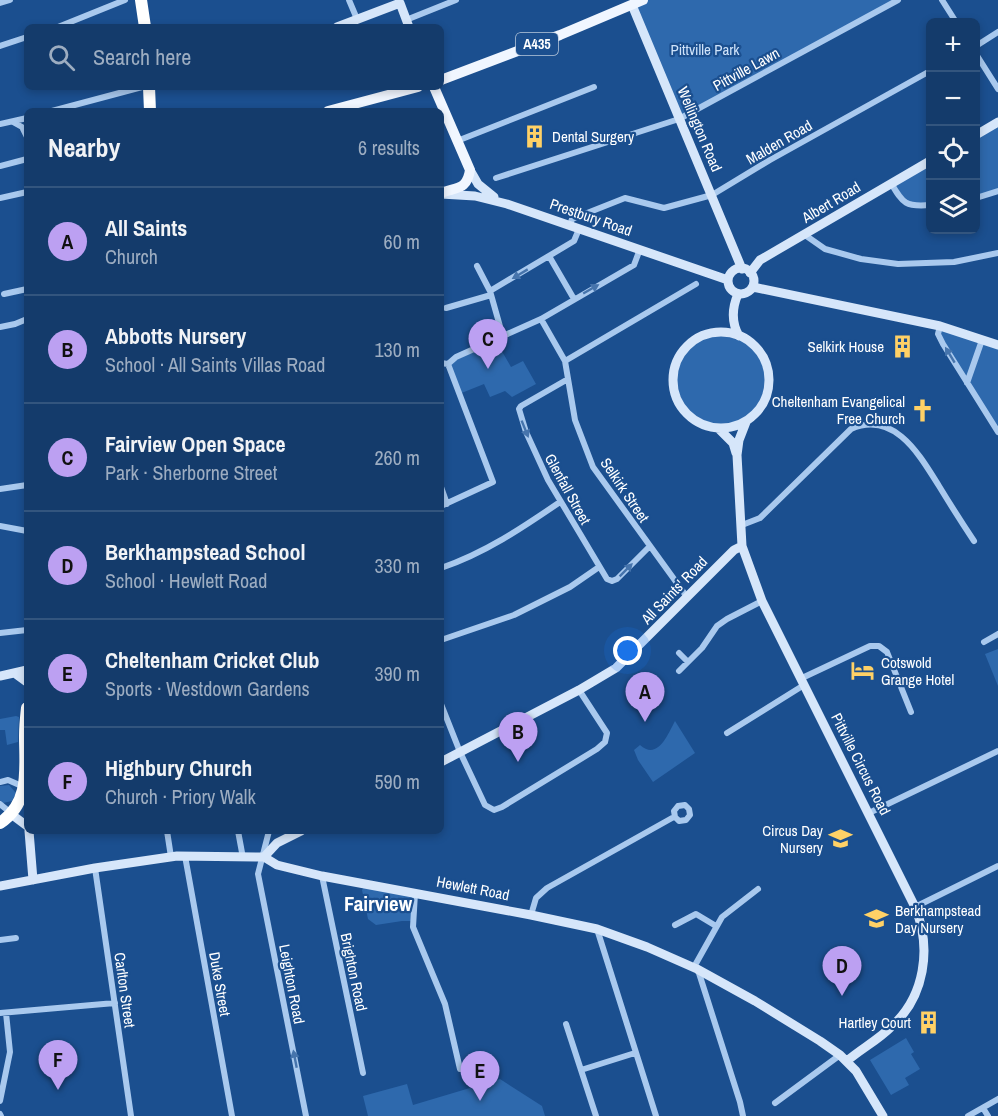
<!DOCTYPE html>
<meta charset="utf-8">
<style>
body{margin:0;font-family:"Archivo Narrow",sans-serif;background:#1d4271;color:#f1f3f6}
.controls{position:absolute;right:18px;top:18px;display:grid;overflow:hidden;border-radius:9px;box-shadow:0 3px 9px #0003}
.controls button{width:54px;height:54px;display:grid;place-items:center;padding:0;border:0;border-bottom:2px solid #33557e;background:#143b6b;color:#f1f3f6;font:30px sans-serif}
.you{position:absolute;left:628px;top:651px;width:21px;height:21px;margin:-15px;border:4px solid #fff;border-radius:50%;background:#1a73e8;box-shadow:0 0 0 9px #1a73e833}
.badge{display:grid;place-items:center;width:39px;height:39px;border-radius:50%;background:#bca0f2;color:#111;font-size:20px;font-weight:700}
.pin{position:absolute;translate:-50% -50px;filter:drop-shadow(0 2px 3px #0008)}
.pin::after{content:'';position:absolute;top:32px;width:21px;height:18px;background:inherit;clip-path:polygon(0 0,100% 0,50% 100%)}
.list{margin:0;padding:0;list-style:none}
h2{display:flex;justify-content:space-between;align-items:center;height:78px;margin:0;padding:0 24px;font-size:26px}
h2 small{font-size:20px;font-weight:400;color:#9dadc1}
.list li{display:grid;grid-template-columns:39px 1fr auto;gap:18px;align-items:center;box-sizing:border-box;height:108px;padding:0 24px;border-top:2px solid #33557e}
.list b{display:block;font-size:22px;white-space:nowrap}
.list p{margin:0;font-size:20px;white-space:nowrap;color:#9dadc1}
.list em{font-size:20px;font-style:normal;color:#9dadc1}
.icon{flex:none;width:33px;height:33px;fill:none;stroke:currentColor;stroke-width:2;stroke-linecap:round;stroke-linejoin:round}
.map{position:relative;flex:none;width:998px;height:1116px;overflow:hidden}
.search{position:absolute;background:#143b6b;box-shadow:0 3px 9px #0003;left:24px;top:24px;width:420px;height:66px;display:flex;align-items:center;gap:15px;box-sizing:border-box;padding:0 21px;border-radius:9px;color:#9dadc1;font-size:22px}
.panel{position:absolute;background:#143b6b;box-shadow:0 3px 9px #0003;left:24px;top:108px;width:420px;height:726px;border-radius:9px}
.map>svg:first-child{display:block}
</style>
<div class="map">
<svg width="998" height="1116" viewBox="0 0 998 1116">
<rect width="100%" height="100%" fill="#1b4f8f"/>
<path fill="#2e69ad" d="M642,0h256l-219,119 -47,-114z
M998,122v69l-22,7v-63z
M930,161v44l-18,1 -21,-23z
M940,326l58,19v87l-55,-88z
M677 380a44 44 0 1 1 88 0a44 44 0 1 1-88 0Z
M496,341l15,26 12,-6 13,23 -24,13 -7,-6 -15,6 -6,-13 -25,10 -11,-30z
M998,649v37l-13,-32z
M16,716l3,1 -1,25 -11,3 -2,-15h-5v-11z
M675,721l20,32 -42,29 -15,-22 -4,-10 6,-5c18,16 28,-11 35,-24z
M9,785l7,8 -4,8 -9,2 -3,-3v-14z
M366,884l49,9 -2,28h-11l-26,4 -8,-6 -6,-29z
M906,1038l8,14 -3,2 9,15 -15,9 4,7 -18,10 -21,-35z
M500,1079l42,27 3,10h-177l-5,-20 44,-12 6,21z"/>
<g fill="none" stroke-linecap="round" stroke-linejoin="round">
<path stroke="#a9c9ee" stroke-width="6" d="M349,0l8,19
M942,0l14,22
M0,3l10,-3
M406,20l50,-20
M58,27l67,-27
M0,46l27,-9
M976,46l22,-14
M976,54l22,35
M52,111l90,-24
M13,122l9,5 5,10
M0,124l27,-6
M457,141l137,-54
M0,166l27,-7
M496,178l183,-59 219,-119
M891,183c12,21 15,24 39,22
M0,198l27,-6
M976,198l22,-7
M570,225l2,-6 53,-21 39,10 48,-13 58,-35 160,-89
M805,235l20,14 36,10 37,5 56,-2 44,-9
M549,256l25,43
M477,266l13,25 13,46
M490,291l84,-50 5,-12
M4,294l23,-5
M446,308l45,-13
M541,319l24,42 10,59 18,47 94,130
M940,326l-2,8 5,10 55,88
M0,327l15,-3 12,-5
M565,361l131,-77
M441,363l7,1 8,-7 85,-38 93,-54 6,-16
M568,379l-47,27 -2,3 7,23 22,48 59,99 5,2 5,-2 32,-32
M967,383l15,-43
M441,487l6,17
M0,489l27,-4
M441,506l52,-24 -45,-118
M742,525l18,-7 91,-89c44,-19 69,27 88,57 11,18 23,37 35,55
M0,526l27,5
M441,568c44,-15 81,-40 119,-66
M0,633l27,-3
M441,640l73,-25 56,-28 29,-20
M984,642l14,-8
M679,653l9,9
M679,671l23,-23 15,-22 10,-7 35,-18
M802,678l68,-32h9l8,6 24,60
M441,704l19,48 25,53 9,5 8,-3 95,-58 8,-7 2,-9 -28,-43
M727,733l77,-48
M0,782l8,-2 16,7
M0,804l11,9
M869,813l129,-62
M167,831l4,26
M238,831l5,27
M269,831l-11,43 48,242
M185,856l47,260
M95,868l36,248
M322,876l41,197
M415,893l-2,34 32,77 15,65
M915,907l83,-41
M531,915l5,-17 11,-10 125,-70 3,-1 4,4 7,-1 4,-5 -1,-6 -4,-4 -7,1 -4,5 1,6
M675,925l21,-11 20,12
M597,929l59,187
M0,940l16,-2
M694,967l28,-50 36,-28
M698,970l42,132 3,14
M0,1013l115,-10
M566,1024l30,92
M581,1070l54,-17
M0,1101l10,-49 -4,-39
M775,1103l65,-48
M983,1108l5,8
M0,1114l1,2
M968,1116l30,-17"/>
<path stroke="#d6e6fa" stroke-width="9" d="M632,5l110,264
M337,27l63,-24 9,24
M976,135l22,-13
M470,170l8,14 16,13
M441,194l34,2 32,8 221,76
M728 281a13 13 0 1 1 26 0a13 13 0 1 1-26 0Z
M750,273l10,-13 170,-99
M753,287l187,39 58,19
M738,294c-6,14 -7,28 1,42
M673 380a48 48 0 1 1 96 0a48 48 0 1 1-96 0Z
M746,422l-7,18 -2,15 5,91 20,55 153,306c17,41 10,90 -24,120 -13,13 -30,22 -44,34
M718,428l15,15 3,10
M16,674l11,8
M0,676l27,-6
M441,762l138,-72 37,-22 118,-118 8,-4
M11,814l16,12
M29,831l4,49
M264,857l13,-14 24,-12
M0,886l95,-18 82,-12 87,1 13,8 45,11 209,39 66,14 50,18 50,22 58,32 65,40 20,14 16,16 27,45"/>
<path stroke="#f0f6ff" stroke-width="10" d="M441,80l119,-45 83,-35
M434,87l36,83c-3,20 -13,17 -29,23
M328,111l90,-24"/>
<path stroke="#fff" stroke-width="12" d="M141,0l4,27
M149,87l1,24
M0,823c31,-21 25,-54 25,-87 0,-9 1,-19 2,-28"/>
</g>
<defs><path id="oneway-solid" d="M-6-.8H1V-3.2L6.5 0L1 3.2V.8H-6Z" transform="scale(1.5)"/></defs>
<g fill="#4674ac">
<use href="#oneway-solid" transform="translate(520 274) rotate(149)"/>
<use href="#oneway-solid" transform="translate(591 289) rotate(-30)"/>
<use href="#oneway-solid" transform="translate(950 355) rotate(-121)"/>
<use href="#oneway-solid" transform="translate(525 429) rotate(68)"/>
<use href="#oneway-solid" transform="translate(626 570) rotate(-45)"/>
<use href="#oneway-solid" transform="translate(295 1059) rotate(-101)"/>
</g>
<defs>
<symbol id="building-bare" viewBox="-9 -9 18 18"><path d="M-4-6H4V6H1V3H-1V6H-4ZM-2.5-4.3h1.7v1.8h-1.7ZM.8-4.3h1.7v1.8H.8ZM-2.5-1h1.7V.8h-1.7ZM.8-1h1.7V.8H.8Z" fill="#ffd166" stroke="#1b4f8f" stroke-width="2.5" paint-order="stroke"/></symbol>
<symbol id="church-bare" viewBox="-9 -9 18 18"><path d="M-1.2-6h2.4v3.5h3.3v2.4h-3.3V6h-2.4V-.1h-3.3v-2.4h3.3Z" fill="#ffd166" stroke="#1b4f8f" stroke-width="2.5" paint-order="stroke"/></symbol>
<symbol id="hotel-bare" viewBox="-9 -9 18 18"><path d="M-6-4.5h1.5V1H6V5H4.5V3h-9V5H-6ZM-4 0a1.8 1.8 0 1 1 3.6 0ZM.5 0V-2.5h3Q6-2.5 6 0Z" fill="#ffd166" stroke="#1b4f8f" stroke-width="2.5" paint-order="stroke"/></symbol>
<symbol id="school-bare" viewBox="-9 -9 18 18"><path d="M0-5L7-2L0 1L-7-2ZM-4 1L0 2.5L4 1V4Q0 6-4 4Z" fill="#ffd166" stroke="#1b4f8f" stroke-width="2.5" paint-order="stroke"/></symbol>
</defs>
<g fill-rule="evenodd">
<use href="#building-bare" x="518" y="120" width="33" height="33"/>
<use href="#building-bare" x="886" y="330" width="33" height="33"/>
<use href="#church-bare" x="906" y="394" width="33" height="33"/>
<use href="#hotel-bare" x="846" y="654" width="33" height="33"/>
<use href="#school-bare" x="824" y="822" width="33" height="33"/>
<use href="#school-bare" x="860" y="902" width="33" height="33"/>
<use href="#building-bare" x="912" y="1006" width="33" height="33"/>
</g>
<g text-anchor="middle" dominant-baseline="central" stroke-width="4.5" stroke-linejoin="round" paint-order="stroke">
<rect fill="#1b4f8f" stroke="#bbcadd" stroke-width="1.5" x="516" y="33" width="42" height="22" rx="4.5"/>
<g font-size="14" font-weight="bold" fill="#fff">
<text x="537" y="44">A435</text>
</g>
<g font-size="15" fill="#cfe3fa" stroke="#1b4f8f">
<text x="705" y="49">Pittville Park</text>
</g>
<g font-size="15" fill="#fff" stroke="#1b4f8f">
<text transform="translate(746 69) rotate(-29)">Pittville Lawn</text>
<text transform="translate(700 129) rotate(67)">Wellington Road</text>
<text transform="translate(779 142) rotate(-30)">Malden Road</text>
<text transform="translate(831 202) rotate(-31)">Albert Road</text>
<text transform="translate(591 217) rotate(19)">Prestbury Road</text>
<text transform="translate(568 489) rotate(61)">Glenfall Street</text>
<text transform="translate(625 490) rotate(56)">Selkirk Street</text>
<text transform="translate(674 590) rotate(-46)">All Saints' Road</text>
<text transform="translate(861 764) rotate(63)">Pittville Circus Road</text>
<text transform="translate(473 888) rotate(11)">Hewlett Road</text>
<text transform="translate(354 972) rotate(78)">Brighton Road</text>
<text transform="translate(220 984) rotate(80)">Duke Street</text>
<text transform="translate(292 984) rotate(79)">Leighton Road</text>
<text transform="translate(125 990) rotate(82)">Carlton Street</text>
</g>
<g font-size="15" fill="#fff" stroke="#1b4f8f" text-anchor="end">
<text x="552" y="136" text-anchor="start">Dental Surgery</text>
<text x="884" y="346">Selkirk House</text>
<text x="905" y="401">Cheltenham Evangelical<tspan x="905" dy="17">Free Church</tspan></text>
<text x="881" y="662" text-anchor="start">Cotswold<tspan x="881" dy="17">Grange Hotel</tspan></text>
<text x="823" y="830">Circus Day<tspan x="823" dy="17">Nursery</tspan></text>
<text x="895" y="910" text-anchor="start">Berkhampstead<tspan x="895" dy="17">Day Nursery</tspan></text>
<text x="911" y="1022">Hartley Court</text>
</g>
<g font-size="21" font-weight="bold" fill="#fff" stroke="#1b4f8f">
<text x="378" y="903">Fairview</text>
</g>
</g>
</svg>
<div class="controls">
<button>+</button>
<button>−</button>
<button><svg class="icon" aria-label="locate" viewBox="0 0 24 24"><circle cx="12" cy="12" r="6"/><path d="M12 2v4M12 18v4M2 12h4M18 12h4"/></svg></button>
<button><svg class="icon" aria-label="layers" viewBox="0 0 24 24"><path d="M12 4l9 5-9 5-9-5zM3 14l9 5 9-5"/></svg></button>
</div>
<div class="you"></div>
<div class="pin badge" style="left:645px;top:722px">A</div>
<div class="pin badge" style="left:518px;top:762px">B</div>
<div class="pin badge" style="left:488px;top:369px">C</div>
<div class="pin badge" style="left:842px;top:996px">D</div>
<div class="pin badge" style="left:480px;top:1101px">E</div>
<div class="pin badge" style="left:58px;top:1090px">F</div>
<div class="search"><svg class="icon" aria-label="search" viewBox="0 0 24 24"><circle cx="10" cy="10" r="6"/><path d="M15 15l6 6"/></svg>Search here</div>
<section class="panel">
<h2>Nearby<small>6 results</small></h2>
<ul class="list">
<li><span class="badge">A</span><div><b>All Saints</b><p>Church</p></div><em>60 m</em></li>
<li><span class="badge">B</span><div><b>Abbotts Nursery</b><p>School · All Saints Villas Road</p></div><em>130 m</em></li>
<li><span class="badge">C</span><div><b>Fairview Open Space</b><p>Park · Sherborne Street</p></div><em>260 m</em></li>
<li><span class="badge">D</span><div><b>Berkhampstead School</b><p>School · Hewlett Road</p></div><em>330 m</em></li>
<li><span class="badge">E</span><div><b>Cheltenham Cricket Club</b><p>Sports · Westdown Gardens</p></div><em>390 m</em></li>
<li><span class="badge">F</span><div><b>Highbury Church</b><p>Church · Priory Walk</p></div><em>590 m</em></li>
</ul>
</section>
</div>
